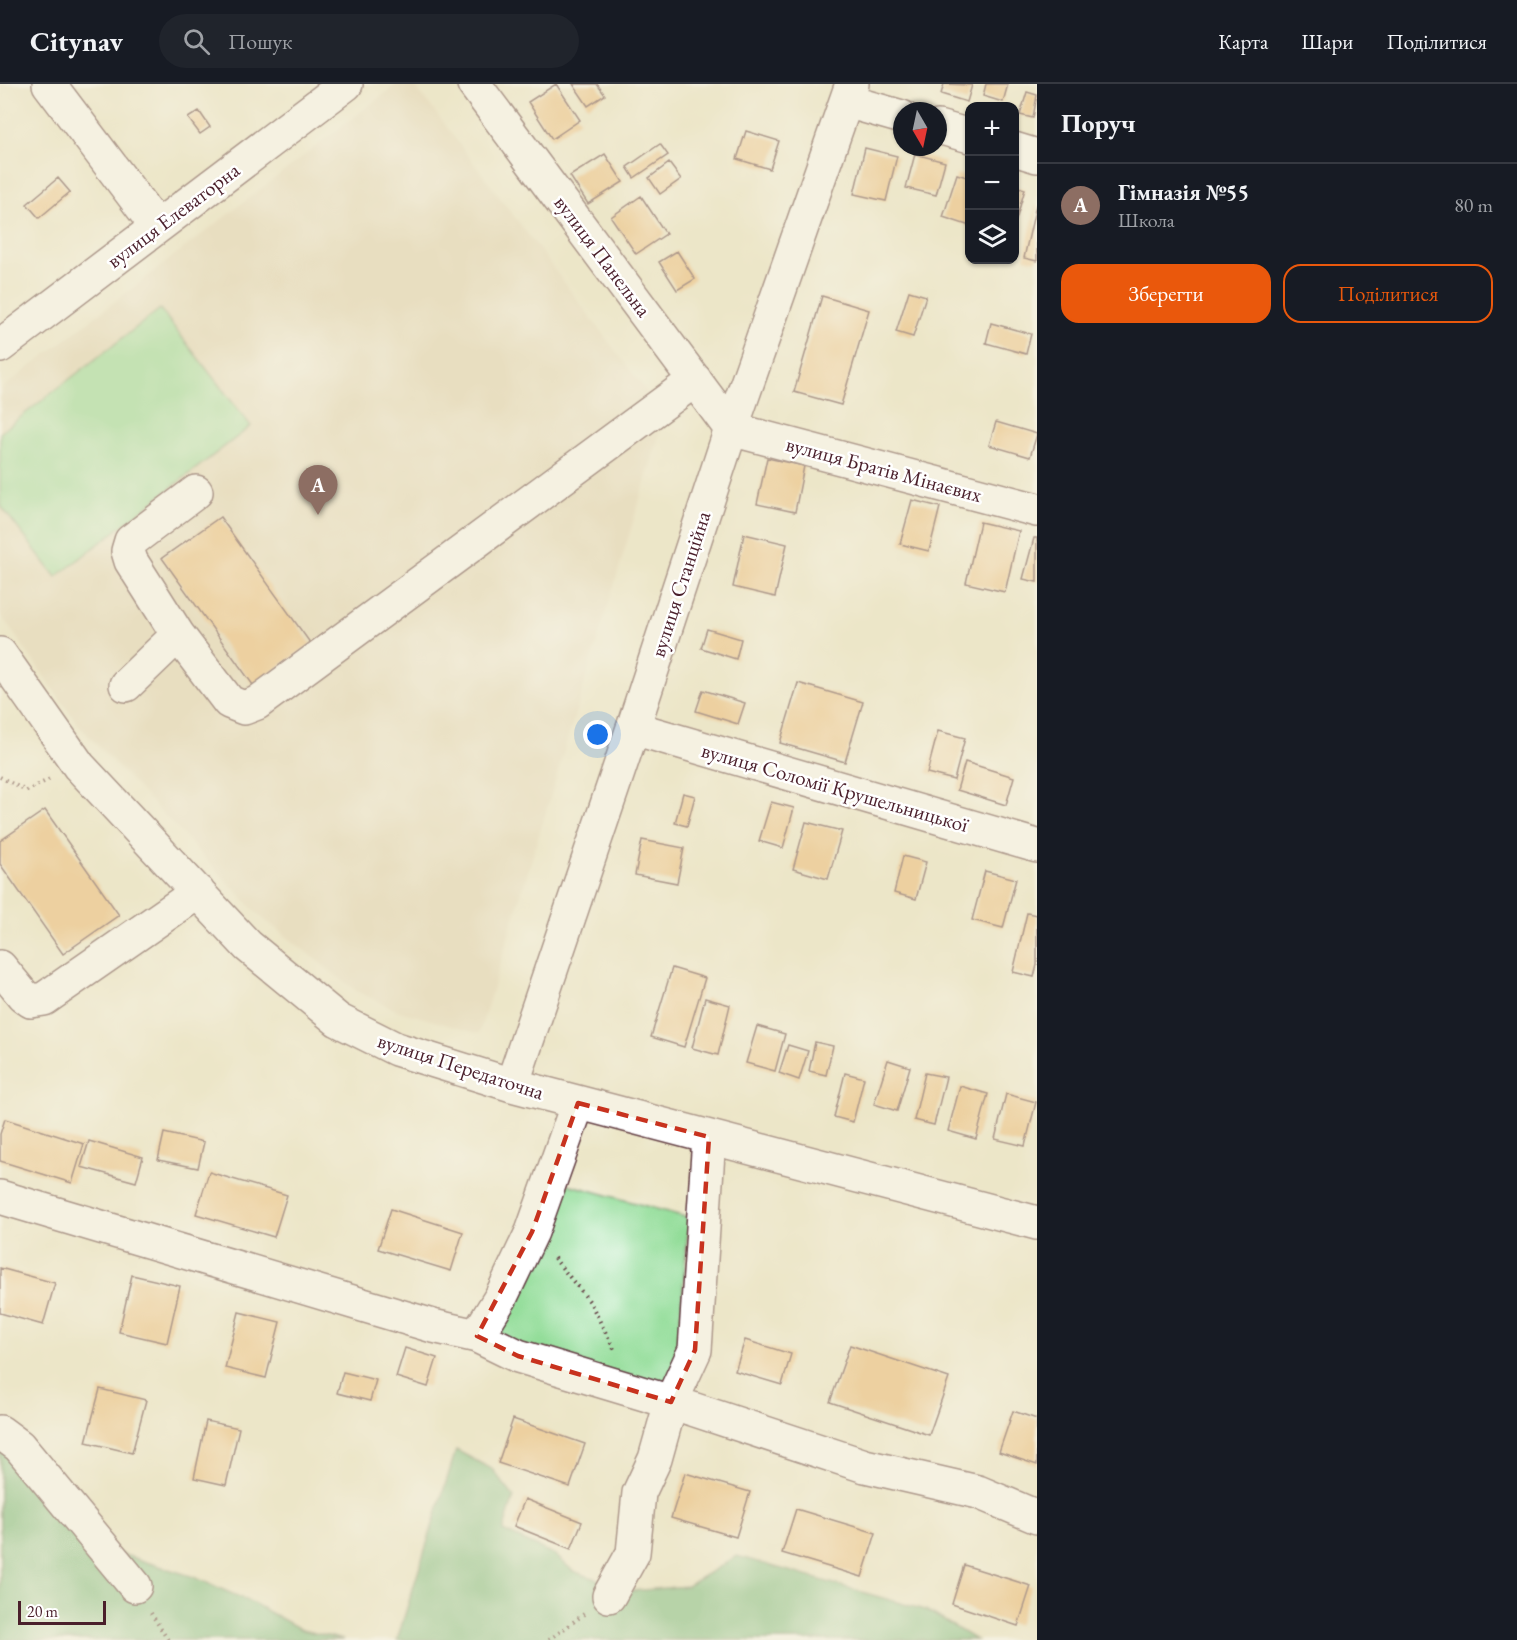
<!DOCTYPE html>
<html lang="uk">
<meta charset="utf-8">
<style>
body{margin:0;font-family:"EB Garamond",serif;background:#20242c;color:#f1f3f6}
.controls{position:absolute;right:18px;top:18px;display:grid;overflow:hidden;border-radius:12px;box-shadow:0 2px 4px #0004}
.controls button{width:54px;height:54px;display:grid;place-items:center;padding:0;border:0;border-bottom:2px solid #363941;background:#171b24;color:#f1f3f6;font:30px sans-serif}
.compass{position:absolute;left:893px;top:18px;width:54px;height:54px;border-radius:50%;background:#171b24;box-shadow:0 2px 4px #0004;rotate:171deg}
.scale{position:absolute;left:18px;bottom:15px;width:88px;box-sizing:border-box;padding-left:6px;border:3px solid #4a1f2b;border-top:0;font-size:16px;line-height:21px;white-space:nowrap;color:#4a1f2b;-webkit-text-stroke:4px #fff;paint-order:stroke}
.you{position:absolute;left:598px;top:651px;width:21px;height:21px;margin:-15px;border:4px solid #fff;border-radius:50%;background:#1a73e8;box-shadow:0 0 0 9px #1a73e833}
.badge{display:grid;place-items:center;width:39px;height:39px;border-radius:50%;background:#ea580c;color:#fff;font-size:20px;font-weight:700}
.pin{position:absolute;translate:-50% -50px;filter:drop-shadow(0 2px 3px #0008)}
.pin::after{content:'';position:absolute;top:32px;width:21px;height:18px;background:inherit;clip-path:polygon(0 0,100% 0,50% 100%)}
.list{margin:0;padding:0;list-style:none}
h2{display:flex;justify-content:space-between;align-items:center;height:78px;margin:0;padding:0 24px;font-size:26px}
h2 small{font-size:20px;font-weight:400;color:#9ea1a6}
.list li{display:grid;grid-template-columns:39px 1fr auto;gap:18px;align-items:center;box-sizing:border-box;height:84px;padding:0 24px;border-top:2px solid #363941}
.list b{display:block;font-size:22px;white-space:nowrap}
.list p{margin:0;font-size:20px;white-space:nowrap;color:#9ea1a6}
.list em{font-size:20px;font-style:normal;color:#9ea1a6}
.actions{display:flex;gap:12px;padding:18px 24px}
.actions a{flex:1;padding:14px 0;border:2px solid #ea580c;border-radius:18px;text-align:center;font-size:21px;color:#ea580c}
.actions .main{background:#ea580c;color:#fff}
.icon{flex:none;width:33px;height:33px;fill:none;stroke:currentColor;stroke-width:2;stroke-linecap:round;stroke-linejoin:round}
.map{position:relative;flex:none;width:1037px;height:1556px;overflow:hidden}
header{display:flex;align-items:center;gap:36px;box-sizing:border-box;height:84px;padding:0 30px;background:#171b24;border-bottom:2px solid #363941}
header strong{font-size:28px}
nav{display:flex;gap:33px;margin-inline-start:auto;font-size:21px}
.search{width:420px;height:54px;background:#20242c;display:flex;align-items:center;gap:15px;box-sizing:border-box;padding:0 21px;border-radius:33px;color:#9ea1a6;font-size:22px}
main{display:flex}
aside{flex:1;background:#171b24}
.map>svg:first-child{display:block}
</style>
<header>
<strong>Citynav</strong>
<div class="search"><svg class="icon" aria-label="search" viewBox="0 0 24 24"><circle cx="10" cy="10" r="6"/><path d="M15 15l6 6"/></svg>Пошук</div>
<nav><a>Карта</a><a>Шари</a><a>Поділитися</a></nav>
</header>
<main>
<div class="map">
<svg width="1037" height="1556" viewBox="0 0 1037 1556">
<rect width="100%" height="100%" fill="#fff"/>
<filter id="ink" filterUnits="userSpaceOnUse"><feTurbulence type="fractalNoise" baseFrequency=".0167" numOctaves="2"/><feDisplacementMap in="SourceGraphic" scale="12" xChannelSelector="R" yChannelSelector="G"/><feConvolveMatrix kernelMatrix="1 2 1 2 8 2 1 2 1" color-interpolation-filters="sRGB"/></filter>
<filter id="wash" filterUnits="userSpaceOnUse"><feTurbulence type="fractalNoise" baseFrequency=".008" numOctaves="4" result="noise"/><feDisplacementMap in="SourceGraphic" scale="24" xChannelSelector="R" yChannelSelector="G"/><feGaussianBlur stdDeviation="1.35" result="paint"/><feColorMatrix in="noise" values="0 0 0 0 0 0 0 0 0 0 0 0 0 0 0 0 0 1.4 0 .05"/><feComposite in="paint" operator="in"/></filter>
<g filter="url(#wash)">
<rect width="100%" height="100%" fill="#ece6c8"/>
<path fill="#e3d6b7" d="M397,0h17l251,332 -186,618 -83,-24 -40,-19 -96,-75 -180,-189 -80,-113v-224z"/>
<path fill="#93dd99" stroke="#6e7e62" stroke-width="1.5" d="M160,225l91,117 -195,151 -56,-72v-72z
M557,1097l132,37 -12,140 -13,27 -147,-36 -20,-21z"/>
<path fill="#76bc81" stroke="#606e56" stroke-width="1.5" d="M0,1364l118,105 76,24 59,26 49,27 42,10h-344z
M456,1366l36,19 22,28 -11,34 52,24 18,16 58,20 56,-5 50,-30 191,55 48,29h-579z"/>
<g id="blocks">
<path fill="#edb770" d="M556,0l24,36 -28,19 -24,-37z
M573,0h24l8,11 -17,11z
M944,0l28,1 -5,17 -26,-8z
M986,0h22l-5,18 -20,-6z
M1027,8l10,3 -4,23 -13,-3z
M199,27l11,16 -10,7 -12,-16z
M746,47l33,10 -9,28 -33,-10z
M660,60l8,11 -34,23 -7,-11z
M865,64l32,8 -11,45 -32,-7z
M605,70l18,28 -35,22 -18,-28z
M915,70l30,8 -9,33 -30,-7z
M669,79l12,16 -21,15 -11,-16z
M957,90l13,4v48l-27,-9z
M58,94l12,14 -31,26 -12,-14z
M1014,102l11,3 -10,35h-1z
M641,112l25,38 -30,20 -25,-37z
M1036,121h1v56l-13,-3z
M677,167l18,28 -18,11 -18,-28z
M909,207l17,5 -13,41 -17,-5z
M822,212l47,14 -28,95 -47,-13z
M991,239l40,11 -5,20 -40,-11z
M996,338l41,12 -7,23 -41,-12z
M767,374l37,8 -9,46 -38,-8z
M912,416l28,7 -11,44 -29,-7z
M220,433l91,127 -58,41 -91,-127z
M980,438l39,9 -14,61 -39,-9z
M744,450l43,10 -12,53 -42,-10z
M1034,454h3v44l-14,-3z
M707,545l34,10 -5,20 -35,-11z
M798,599l65,19 -18,60 -65,-19z
M703,606l42,13 -7,21 -42,-13z
M938,647l27,7 -11,42 -27,-7z
M965,678l49,15 -8,28 -49,-15z
M683,709l12,3 -8,30 -12,-3z
M771,718l23,6 -11,40 -24,-7z
M45,726l74,105 -56,39 -63,-90v-23z
M806,738l36,9 -14,48 -35,-10z
M642,756l42,8 -7,35 -42,-8z
M903,772l23,6 -10,37 -22,-6z
M985,787l31,8 -13,49 -31,-8z
M1027,829l10,2v50l-3,12 -21,-5z
M672,884l33,10 -21,69 -33,-10z
M705,914l25,7 -12,50 -26,-7z
M757,942l28,8 -10,37 -29,-8z
M815,958l18,4 -7,29 -17,-4z
M788,961l20,6 -9,29 -20,-7z
M888,976l22,7 -13,44 -23,-7z
M845,989l19,5 -11,44 -19,-5z
M925,989l21,4 -12,48 -20,-5z
M960,1002l28,8 -12,45 -28,-8z
M1006,1010l30,8 -11,44 -30,-7z
M5,1035l79,25 -12,39 -72,-22v-27z
M164,1049l40,9 -6,26 -40,-8z
M89,1057l54,16 -7,25 -55,-15z
M209,1088l78,23 -13,42 -78,-23z
M391,1125l72,23 -12,39 -73,-22z
M0,1184l55,15 -12,42 -43,-12z
M132,1191l48,11 -13,57 -48,-11z
M239,1228l41,10 -14,56 -41,-10z
M745,1256l46,14 -9,31 -47,-14z
M850,1261l99,33 -20,57 -99,-33z
M405,1264l32,10 -9,29 -32,-10z
M343,1288l33,8 -6,21 -33,-8z
M100,1305l46,11 -14,53 -46,-11z
M1013,1327l24,8v46l-38,-13z
M513,1335l72,25 -15,43 -72,-24z
M206,1337l33,7 -13,57 -32,-7z
M685,1389l65,19 -14,45 -65,-19z
M525,1415l57,23 -11,27 -57,-23z
M796,1425l80,24 -14,44 -80,-24z
M964,1481l67,21 -13,40 -66,-22z"/>
</g>
</g>
<g filter="url(#ink)">
<use href="#blocks" fill-opacity="0" stroke="#623d43" stroke-width="1.5"/>
<g fill="none" stroke-linecap="round" stroke-linejoin="round">
<defs>
<path id="minor" d="M49,0l108,143
M474,0l257,345 306,81
M846,17l56,16
M938,43l32,9
M1014,65l23,7
M0,262l346,-262
M196,408l-65,49 -3,10 3,10 47,74 51,67 15,6 13,-5 438,-323
M0,570l79,112 169,180 90,74 58,29 116,36 525,138
M126,601l52,-50
M633,644l404,118
M0,883l23,28 8,6 13,-2 154,-107
M512,1001l121,-357 98,-299 121,-345
M0,1113l433,129 44,10 41,20 153,46 194,64 113,26 59,25
M477,1252l24,-39 31,-65 46,-129
M0,1348l19,14 116,140
M609,1512l24,-43 6,-60 16,-34 16,-57 24,-52 14,-213"/>
</defs>
<use href="#minor" stroke="#623d43" stroke-width="36"/>
<path stroke="#623d43" stroke-width="4" stroke-dasharray="1.5 4.5" stroke-linecap="butt" d="M0,693l26,14 24,-12
M554,1174l36,44 25,49
M151,1529l17,27
M549,1556l35,-26"/>
<use href="#minor" stroke="#fff" stroke-width="33"/>
</g>
</g>
<path d="M0 0H1037V1556H0ZM578,1019l131,34 -14,213 -24,52 -153,-46 -41,-20 55,-104z" fill="#ece6c8" fill-opacity=".55" fill-rule="evenodd"/>
<path fill="none" stroke="#c8321e" stroke-width="4.5" stroke-dasharray="12 8" stroke-linejoin="round" d="M578,1019l131,34 -14,213 -24,52 -153,-46 -41,-20 55,-104z"/>
<g text-anchor="middle" dominant-baseline="central" stroke-width="5" stroke-linejoin="round" paint-order="stroke">
<g font-size="21" fill="#4a1f2b" stroke="#fff">
<text transform="translate(173 131) rotate(-37)">вулиця Елеваторна</text>
<text transform="translate(603 172) rotate(53)">вулиця Панельна</text>
<text transform="translate(884 385) rotate(15)">вулиця Братів Мінаєвих</text>
<text transform="translate(680 500) rotate(-72)">вулиця Станційна</text>
<text transform="translate(835 703) rotate(16)">вулиця Соломії Крушельницької</text>
<text transform="translate(461 982) rotate(18)">вулиця Передаточна</text>
</g>
</g>
</svg>
<div class="controls">
<button>+</button>
<button>−</button>
<button><svg class="icon" aria-label="layers" viewBox="0 0 24 24"><path d="M12 4l9 5-9 5-9-5zM3 14l9 5 9-5"/></svg></button>
</div>
<svg class="compass" viewBox="-18 -18 36 36"><path d="M0-13l5 13h-10z" fill="#e53935"/><path d="M0 13l5-13h-10z" fill="#9ea1a6"/></svg>
<div class="scale">20 m</div>
<div class="you"></div>
<div class="pin badge" style="left:318px;top:431px;background:#8d6e63">A</div>
</div>
<aside>
<h2>Поруч<small></small></h2>
<ul class="list">
<li><span class="badge" style="background:#8d6e63">A</span><div><b>Гімназія №55</b><p>Школа</p></div><em>80 m</em></li>
</ul>
<div class="actions"><a class="main">Зберегти</a><a>Поділитися</a></div>
</aside>
</main>
